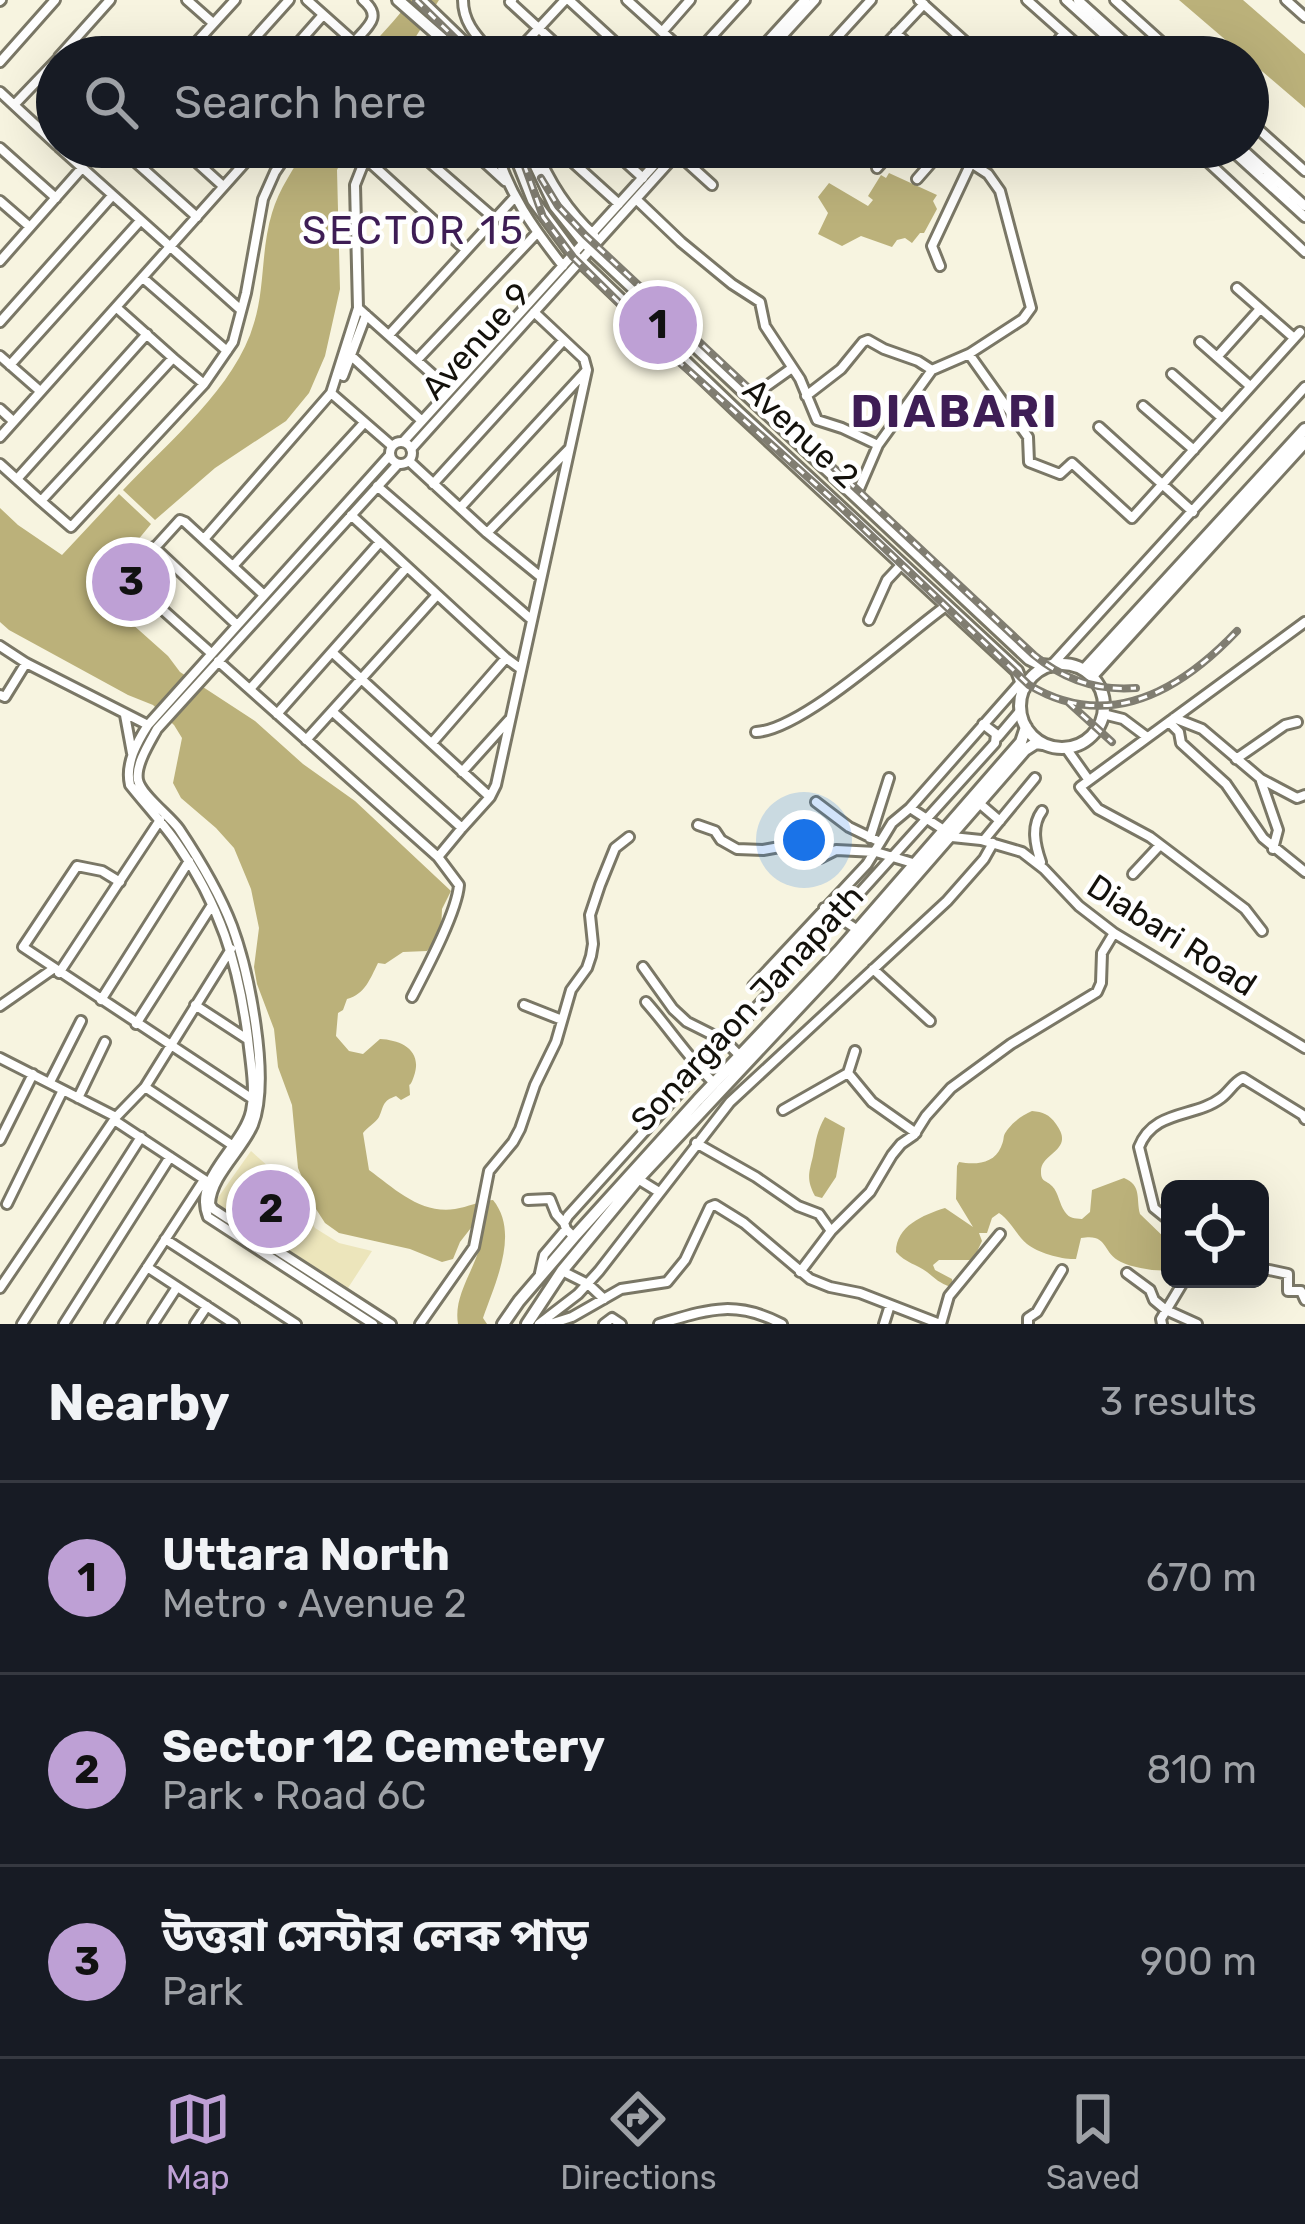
<!DOCTYPE html>
<meta charset="utf-8">
<style>
body{margin:0;font-family:Rubik,"Noto Sans Bengali",sans-serif;background:#242831;color:#f1f3f6}
.controls{position:absolute;right:36px;bottom:36px;display:grid;overflow:hidden;border-radius:18px;box-shadow:0 12px 48px #0002}
.controls button{width:108px;height:108px;display:grid;place-items:center;padding:0;border:0;border-bottom:3px solid #363941;background:#171b24;color:#f1f3f6;font:60px sans-serif}
.you{position:absolute;left:804px;top:840px;width:42px;height:42px;margin:-30px;border:9px solid #fff;border-radius:50%;background:#1a73e8;box-shadow:0 0 0 18px #1a73e833}
.badge{display:grid;place-items:center;width:78px;height:78px;border-radius:50%;background:#bea0d5;color:#111;font-size:39px;font-weight:700}
.pin{position:absolute;translate:-50% -50%;border:6px solid #fff;box-shadow:0 3px 12px #0006}
.list{margin:0;padding:0;list-style:none}
h2{display:flex;justify-content:space-between;align-items:center;height:156px;margin:0;padding:0 48px;font-size:51px}
h2 small{font-size:39px;font-weight:400;color:#9ea1a6}
.list li{display:grid;grid-template-columns:78px 1fr auto;gap:36px;align-items:center;box-sizing:border-box;height:192px;padding:0 48px;border-top:3px solid #363941}
.list b{display:block;font-size:45px;white-space:nowrap}
.list p{margin:0;font-size:39px;white-space:nowrap;color:#9ea1a6}
.list em{font-size:39px;font-style:normal;color:#9ea1a6}
.icon{flex:none;width:66px;height:66px;fill:none;stroke:currentColor;stroke-width:2;stroke-linecap:round;stroke-linejoin:round}
.map{position:relative;flex:none;width:1305px;height:1324px;overflow:hidden}
.search{position:absolute;background:#171b24;box-shadow:0 12px 48px #0002;left:36px;right:36px;top:36px;height:132px;display:flex;align-items:center;gap:30px;box-sizing:border-box;padding:0 42px;border-radius:66px;color:#9ea1a6;font-size:45px}
.sheet{height:732px;background:#171b24}
nav{display:flex;justify-content:space-around;align-items:center;box-sizing:border-box;height:168px;border-top:3px solid #363941;background:#171b24;font-size:33px;color:#9ea1a6}
nav a{display:grid;justify-items:center;gap:6px}
nav .on{color:#bea0d5}
.map>svg:first-child{display:block}
</style>
<div class="map">
<svg width="1305" height="1324" viewBox="0 0 1305 1324">
<rect width="100%" height="100%" fill="#f7f4e0"/>
<path fill="#ece5bb" d="M251,1151l38,34 26,43 24,15 33,8 -24,37 -130,-83 -1,-6z"/>
<path fill="#bbb17a" d="M410,0h29l-36,57h-40c15,-21 33,-36 47,-57z
M1179,0h64l62,54v54z
M307,147h41l-11,23 3,119 -15,67 -16,37 -23,28 -71,47 -60,52 -32,-30c45,-48 113,-103 131,-167 11,-35 7,-75 18,-110 7,-24 22,-45 35,-66z
M889,173l48,22 -4,6 4,8 -13,24h-4l-8,10 -7,-5 -8,2 -5,7 -31,-11 -19,10 -24,-12 10,-21 -10,-16 11,-14 39,23 5,-6 -5,-4 13,-21 5,3z
M119,494l32,30 -50,61 2,13 65,58 12,16 75,49 48,43 52,37 96,90 -9,18 -1,24 -14,18 -24,1 -18,12 -7,-1c-8,16 -13,31 -31,36l-4,11 -5,3 -2,23 13,15 14,3 17,-15c21,1 43,11 34,37 -6,18 -5,-1 -4,19l-9,5 -5,-4c-14,5 -12,10 -17,21 -3,5 -12,11 -16,16l6,37c26,19 51,44 86,39 13,-2 24,-8 38,-9 27,33 2,83 -10,118l4,6h-29c-6,-36 28,-64 24,-101l-8,1 -14,18 -7,17 -11,3 -32,-13 -71,-16 -14,-10 -9,-14 -18,-41 -6,-63 -14,-38 -4,-38 -17,-45 -3,-17 5,-39 -8,-39 -17,-41 -18,-20 -35,-30 -8,-15 9,-45 -8,-13 -21,-20 -25,-10 -119,-65 -9,-8v-114l18,17 44,30z
M1032,1111c11,1 17,3 24,13 20,27 -16,28 -15,48 0,10 5,8 11,14 7,7 7,18 13,26 5,7 9,6 17,7l8,-7 2,-22 32,-12c18,7 12,21 16,36l30,29v27c-12,2 -37,-2 -49,-8 -20,-10 -12,-29 -40,-24l-5,21c-12,1 -38,-6 -49,-15 -10,-8 -15,-22 -28,-31l-7,5 -5,15h-8l3,8 -9,19h-34l-6,5 2,5 17,9 1,6 -2,2c-12,-4 -15,-8 -24,-15 -11,-8 -21,-9 -31,-20 0,-26 27,-37 49,-44l28,19 -17,-28 1,-33 2,-4c16,3 35,2 42,-15 5,-11 0,-9 7,-18 6,-8 15,-14 24,-18z
M825,1117l20,11 -9,49 -14,21 -7,-2c-9,-17 -6,-23 -2,-40 3,-16 4,-25 12,-39z"/>
<g fill="none" stroke-linecap="round" stroke-linejoin="round">
<defs>
<path id="minor" d="M187,0l26,23
M307,0l47,42 -13,15
M463,0c0,25 17,39 32,57
M512,0l-2,2 60,55
M569,0l62,57
M627,0l63,57
M919,0l63,57
M1027,0l64,57
M1066,0l63,57
M1078,0l63,57
M1115,0l63,57
M1286,0l19,17
M0,1l1,-1
M662,32l28,-32
M896,33l26,24
M354,42c14,-16 29,-25 9,-42
M59,57l51,-57
M183,57l52,-57
M238,57l51,-57
M286,57l37,-42
M512,57l53,-57
M693,57l52,-57
M753,57l52,-57
M763,57l52,-57
M819,57l52,-57
M874,57l50,-53
M1061,57l-8,-10 11,-14
M0,62l55,-62
M42,77l15,14
M0,92l57,53
M14,105l43,-45
M1248,120l57,51
M59,147l182,163
M119,147l78,70
M180,147l43,39
M412,147l83,72 -83,-72
M468,147l37,34
M495,147c14,47 38,81 68,119
M535,147c13,33 33,64 59,88
M556,147l63,57
M609,147l34,31
M1192,147l113,105
M1228,147l77,70
M1240,147l65,59
M0,148l56,50
M680,156l32,29
M364,157l102,93
M877,168l19,-21
M917,179l28,-32
M636,199l45,43 51,42 28,18 5,24 35,53 17,41 25,8 36,17 54,-75 37,-16 54,-35 8,-11 -31,-117 -12,-17 -17,-11
M0,201l30,26
M0,261l82,-93
M940,266l-8,-20 39,-83 1,-7 -5,-9
M143,278l84,73
M1237,288l57,50
M117,308l56,50
M358,308l92,82
M0,322l112,-126
M389,335l125,-137
M1200,342l50,44
M346,351l76,70
M969,354l59,83 1,25 31,12 12,-11 60,55 168,-186
M0,356l40,35
M1217,357l43,-48
M417,360l120,-127
M10,365l130,-144
M1172,374l50,44
M343,376l23,-61
M331,393l61,53
M806,396l35,-27 22,-27 5,-2 16,9 34,12 14,9
M750,398l42,-30
M1143,406l51,44
M0,409l13,12
M1099,427l94,85
M0,437l259,-290
M390 453a11 11 0 1 1 22 0a11 11 0 1 1-22 0Z
M403,442l262,-289
M411,449l261,-290 8,-3 2,-9
M409,461l78,72 54,44
M0,464l41,37 132,-143 31,26
M17,479l130,-145
M433,484l130,-143
M377,486l155,134
M856,496l22,-51
M41,501l30,26 133,-143 29,-42 13,-49 17,-94 12,-27 17,-25
M460,508l126,-137
M351,515l155,143 15,11
M487,533l82,-84
M204,539l127,-146 27,-85 -3,-123 15,-38
M154,547l83,78
M233,566l131,-143
M869,620l18,-40 15,-16
M0,646l26,17 122,62
M211,653l-77,-69 -3,-10 49,-54 5,2 79,73
M333,653l157,144
M218,661l220,196 21,28c-2,27 -33,85 -47,112
M1051,666l254,-279
M250,689l130,-147
M0,695l5,2 21,-34
M277,714l130,-147
M1103,714l20,5 24,18
M125,715l7,38
M1174,718l28,11 59,50 36,19 8,-3
M1169,722l10,10 2,11 45,41 37,54 42,34
M756,732c47,-2 148,-96 190,-126
M998,737l22,-26
M306,740l131,-145
M432,743l74,-85
M1066,748l22,31
M1236,759l49,-34 12,-3
M462,772l47,-52
M1261,781l17,49 -5,19
M816,802l33,25 31,15
M979,803l21,18
M910,808l34,22
M698,825l17,6 6,9 16,9 26,1 28,-5 29,13 16,-8 40,2 40,12
M952,837l29,3 41,12 22,17 35,37 35,27 191,115
M870,838l19,-60
M984,840l51,-62
M438,857l24,-29 -129,-116 129,116 28,-31 6,-12 91,-415 -3,-11 -50,-47
M1041,862c-6,-17 -10,-36 1,-51
M1133,874l27,-29
M120,882l-18,-11 -25,-5 -54,81 228,151
M824,908l34,22
M1262,931l-17,-22 -95,-72 -52,-28 -18,-22 225,-165
M643,967l30,42 14,13 38,19 15,15
M873,969l57,52
M59,973l101,-153
M753,986l114,-122 25,-41 18,-15 112,-127
M101,1000l88,-139
M646,1002c23,26 43,57 68,81
M195,1005l52,34
M524,1005l38,15
M0,1006l53,-37
M136,1024l76,-119
M0,1058l116,59
M848,1073l7,-22
M50,1082l31,-61
M145,1087l90,60
M78,1098l27,-56
M783,1110l65,-37 24,29 44,31
M114,1120l94,62
M0,1140l33,-66
M696,1143l60,34 42,29 21,8 12,17
M638,1179l21,13
M528,1200l22,-1 6,15 8,9
M7,1204l56,-114
M1170,1221l-16,-13 -15,-61c15,-38 56,-29 82,-49 9,-7 12,-15 22,-20l60,37 2,4
M574,1237l-8,-8 -2,-6 4,-7 427,-473 1,-9 -13,-10
M165,1239l131,85
M147,1267l87,57
M1260,1268l28,6v17h13l4,9
M562,1271l26,13 16,15
M800,1272l31,-41 39,-39 22,-37 9,-11 13,-9 12,-19 25,-28 60,-44 86,-52 4,-9 1,-30 12,-20
M540,1273l4,-18 22,-26
M1127,1273l23,17 4,10 12,10 31,14
M0,1288l116,-171 29,-30 86,-138
M22,1324l119,-187
M64,1324l106,-167
M110,1324l94,-144
M153,1324l24,-37
M195,1324l12,-18
M373,1324l-165,-107c-16,-39 35,-70 43,-106 5,-23 -1,-51 -3,-73 -10,-76 -28,-133 -72,-196 -14,-20 -31,-38 -46,-57 -5,-21 7,-43 18,-60l242,-270
M391,1324l-178,-115 -3,-5c1,-28 32,-53 43,-79 18,-46 -4,-153 -21,-199 -13,-34 -33,-67 -53,-97 -9,-13 -38,-34 -41,-49 -3,-15 12,-38 19,-51l241,-265
M420,1324l54,-77 15,-76 24,-29 7,-13 15,-44 21,-43 15,-52 16,-22 4,-12 2,-12 -3,-29 10,-30 15,-37 14,-11
M539,1324l39,-30 21,-23 131,-169 217,-201 37,-42 9,-16
M550,1324l22,-7 49,-28 46,-7 18,-22 25,-53 5,-2 29,18 66,56 20,8 30,6 80,31
M604,1324l8,-6 9,6
M659,1324c48,-14 75,-25 123,0
M884,1324l6,-19
M941,1324l8,-28 51,-62
M1028,1324v-6l9,-6 25,-42
M1162,1324l-1,-5 24,-40"/>
<path id="major" d="M398,0l65,57
M420,0l59,57
M512,147l21,53 40,54 165,158 279,259 7,18
M527,147l28,59 29,36 445,417 12,6 10,1
M1020 706a42 42 0 1 1 84 0a42 42 0 1 1-84 0Z
M1084,670l221,-241
M1092,676l213,-234
M503,1324l16,-23 55,-64 124,-137 141,-149 182,-209 5,-15
M527,1324l35,-53 76,-92 192,-205 195,-224 11,-7 7,1"/>
</defs>
<use href="#minor" stroke="#7a7766" stroke-width="14"/>
<use href="#major" stroke="#7a7766" stroke-width="16"/>
<use href="#minor" stroke="#fff" stroke-width="8"/>
<use href="#major" stroke="#fff" stroke-width="10"/>
<defs>
<path id="rail" d="M416,0l58,57
M518,147l25,70 30,40 105,104 163,146 188,178c80,48 152,5 208,-54
M541,178l17,28 27,29 449,420c30,25 64,36 102,33
M1068,702l44,40"/>
</defs>
<use href="#rail" stroke="#807d71" stroke-width="8"/>
<use href="#rail" stroke="#fff" stroke-width="3" stroke-dasharray="9" stroke-linecap="butt"/>
</g>
<g text-anchor="middle" dominant-baseline="central" stroke-width="9" stroke-linejoin="round" paint-order="stroke">
<g font-size="33" fill="#13110b" stroke="#fff">
<text transform="translate(476 341) rotate(-48)">Avenue 9</text>
<text transform="translate(801 433) rotate(43)">Avenue 2</text>
<text transform="translate(1172 935) rotate(33)">Diabari Road</text>
<text transform="translate(747 1008) rotate(-47)">Sonargaon Janapath</text>
</g>
<g font-size="39" letter-spacing="3" fill="#3e1d55" stroke="#fff">
<text x="414" y="231">SECTOR 15</text>
</g>
<g font-size="45" font-weight="bold" letter-spacing="3" fill="#3e1d55" stroke="#fff">
<text x="955" y="411">DIABARI</text>
</g>
</g>
</svg>
<div class="controls">
<button><svg class="icon" aria-label="locate" viewBox="0 0 24 24"><circle cx="12" cy="12" r="6"/><path d="M12 2v4M12 18v4M2 12h4M18 12h4"/></svg></button>
</div>
<div class="you"></div>
<div class="pin badge" style="left:658px;top:325px">1</div>
<div class="pin badge" style="left:271px;top:1209px">2</div>
<div class="pin badge" style="left:131px;top:582px">3</div>
<div class="search"><svg class="icon" aria-label="search" viewBox="0 0 24 24"><circle cx="10" cy="10" r="6"/><path d="M15 15l6 6"/></svg>Search here</div>
</div>
<section class="sheet">
<h2>Nearby<small>3 results</small></h2>
<ul class="list">
<li><span class="badge">1</span><div><b>Uttara North</b><p>Metro · Avenue 2</p></div><em>670 m</em></li>
<li><span class="badge">2</span><div><b>Sector 12 Cemetery</b><p>Park · Road 6C</p></div><em>810 m</em></li>
<li><span class="badge">3</span><div><b>উত্তরা সেন্টার লেক পাড়</b><p>Park</p></div><em>900 m</em></li>
</ul>
</section>
<nav>
<a class="on"><svg class="icon" aria-label="map" viewBox="0 0 24 24"><path d="M3 6l6-2 6 2 6-2v14l-6 2-6-2-6 2zM9 4v14M15 6v14"/></svg>Map</a>
<a><svg class="icon" aria-label="directions" viewBox="0 0 24 24"><path d="M12 3l9 9-9 9-9-9zM9 14v-3h6M13 9l2 2-2 2"/></svg>Directions</a>
<a><svg class="icon" aria-label="saved" viewBox="0 0 24 24"><path d="M7 4h10v16l-5-4-5 4z"/></svg>Saved</a>
</nav>
